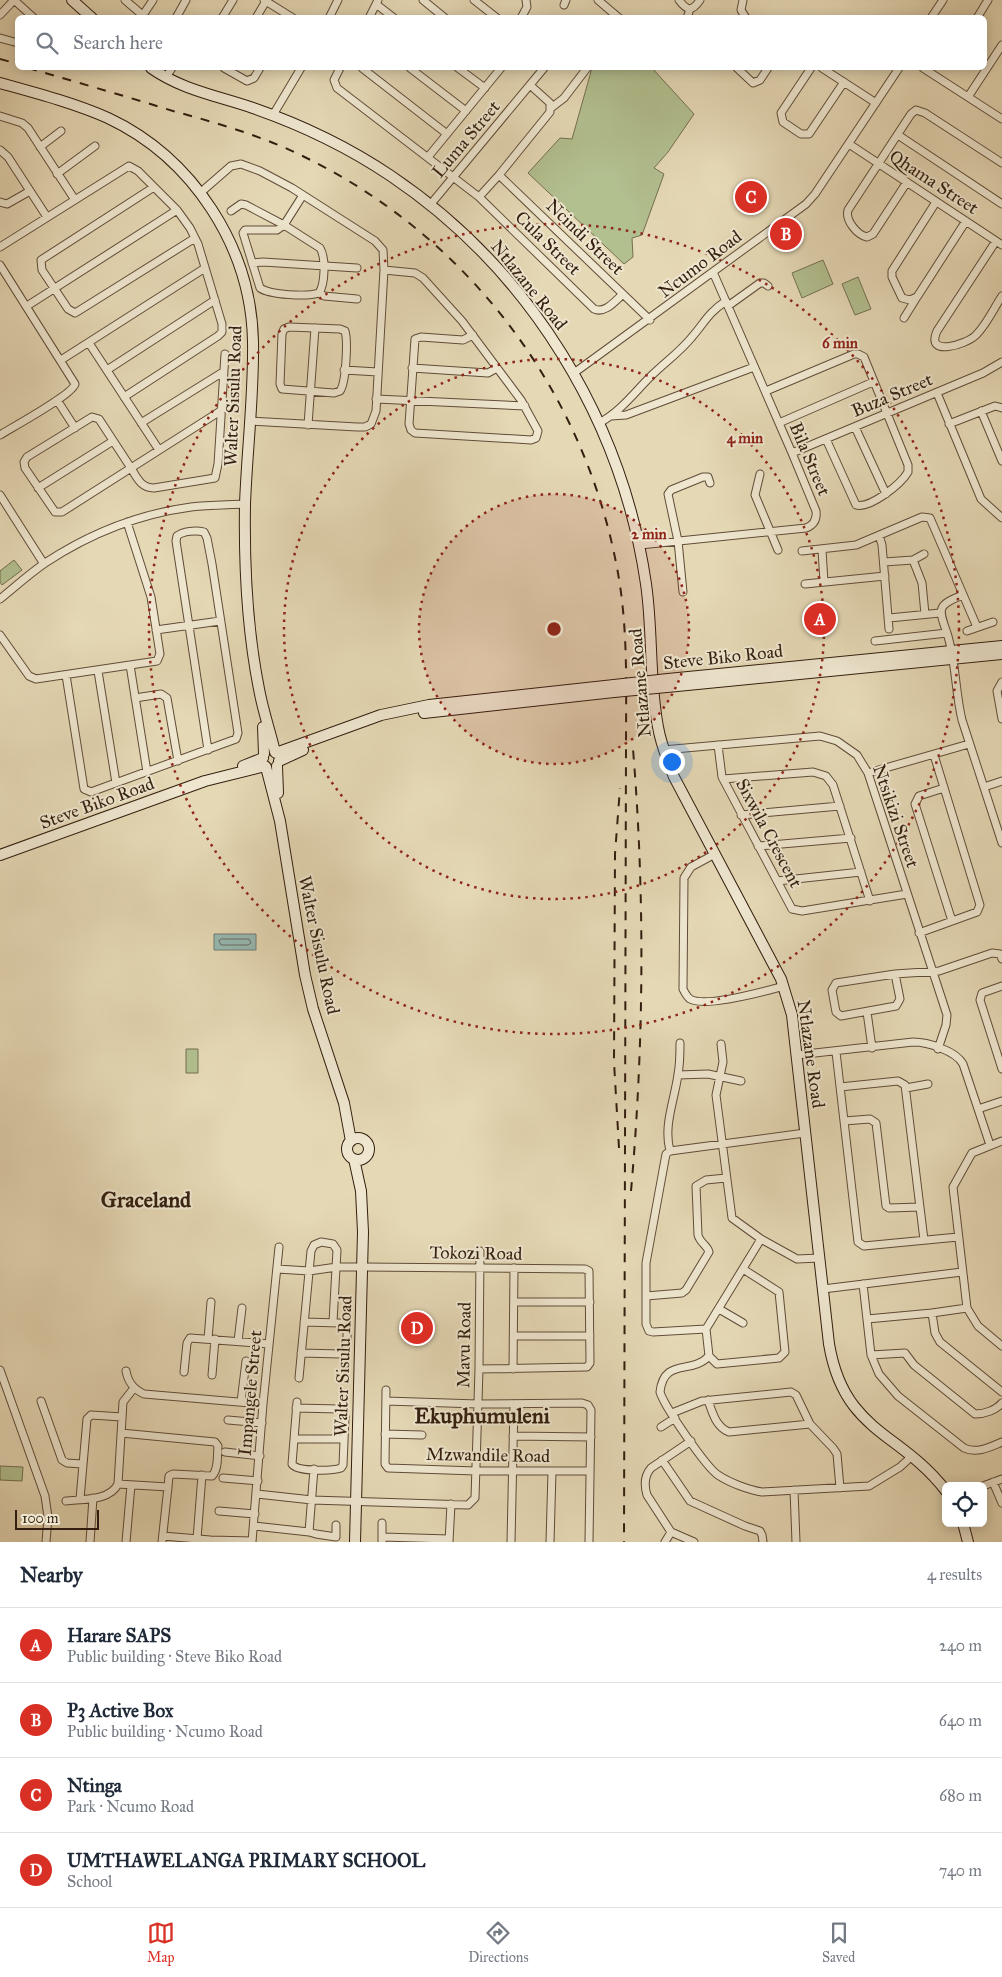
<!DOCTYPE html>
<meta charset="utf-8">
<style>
body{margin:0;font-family:"IM FELL Great Primer",serif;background:#f2f2f3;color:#1f2937}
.controls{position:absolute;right:15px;bottom:15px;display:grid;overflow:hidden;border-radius:8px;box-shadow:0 2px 12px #0003}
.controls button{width:45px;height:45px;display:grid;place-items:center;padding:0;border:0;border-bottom:1px solid #e0e1e3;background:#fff;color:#1f2937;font:25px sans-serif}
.scale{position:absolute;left:15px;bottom:12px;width:84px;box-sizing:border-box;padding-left:5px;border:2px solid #331e0f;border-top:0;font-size:14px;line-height:18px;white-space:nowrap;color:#331e0f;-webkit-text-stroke:4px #eee6cf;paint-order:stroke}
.you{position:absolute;left:671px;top:761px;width:18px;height:18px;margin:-12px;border:4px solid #fff;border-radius:50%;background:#1a73e8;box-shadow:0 0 0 8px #1a73e833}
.badge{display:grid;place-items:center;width:32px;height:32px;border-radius:50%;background:#d93025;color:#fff;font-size:16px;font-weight:700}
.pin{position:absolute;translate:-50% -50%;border:2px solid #fff;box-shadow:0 1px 5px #0006}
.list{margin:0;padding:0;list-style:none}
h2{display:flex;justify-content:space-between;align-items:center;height:65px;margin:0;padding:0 20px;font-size:21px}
h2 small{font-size:16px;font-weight:400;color:#747a83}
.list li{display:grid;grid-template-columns:32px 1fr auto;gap:15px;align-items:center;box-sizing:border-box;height:75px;padding:0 20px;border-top:1px solid #e0e1e3}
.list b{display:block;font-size:19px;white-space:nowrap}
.list p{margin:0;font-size:16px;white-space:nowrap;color:#747a83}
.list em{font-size:16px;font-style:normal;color:#747a83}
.icon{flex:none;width:28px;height:28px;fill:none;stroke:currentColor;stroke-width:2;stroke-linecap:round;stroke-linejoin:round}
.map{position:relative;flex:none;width:1002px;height:1542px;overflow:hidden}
.search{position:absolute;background:#fff;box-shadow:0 2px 12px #0003;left:15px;right:15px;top:15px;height:55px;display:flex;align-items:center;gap:12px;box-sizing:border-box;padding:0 18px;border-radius:8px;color:#747a83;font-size:19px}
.sheet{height:365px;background:#fff}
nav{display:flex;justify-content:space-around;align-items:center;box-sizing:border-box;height:70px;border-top:1px solid #e0e1e3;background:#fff;font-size:14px;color:#747a83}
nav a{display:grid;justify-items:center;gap:2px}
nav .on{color:#d93025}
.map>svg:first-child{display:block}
</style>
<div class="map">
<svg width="1002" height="1542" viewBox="0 0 1002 1542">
<rect width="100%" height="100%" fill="#e5d8b5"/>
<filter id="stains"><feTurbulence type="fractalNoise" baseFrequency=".004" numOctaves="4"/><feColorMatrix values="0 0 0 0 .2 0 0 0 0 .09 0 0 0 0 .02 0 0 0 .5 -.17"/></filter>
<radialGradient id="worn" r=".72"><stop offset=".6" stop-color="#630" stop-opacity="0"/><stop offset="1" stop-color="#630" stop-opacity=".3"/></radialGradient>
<path fill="#b2bf8f" stroke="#726e4f" d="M592,68h60l42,46 -26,38 -14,16 10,6 -22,61 -10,3 1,19 -9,7 -96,-91 32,-35 12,1z
M823,260l10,24 -31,14 -10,-25z
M858,277l13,32 -16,6 -13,-31z
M14,560l8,10 -20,15 -2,-3v-11z
M186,1049h12v24h-12z
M0,1466l23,1 -1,14 -22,-1z"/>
<path fill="#96b9b3" stroke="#6e7b71" d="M214,934h42v16h-42z"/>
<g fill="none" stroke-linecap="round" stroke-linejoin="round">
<path stroke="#646c61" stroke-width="1" d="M222,939h27l2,4 -3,2h-27l-2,-4z"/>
<defs>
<path id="street" d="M14,0l20,18
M125,0l21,18
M264,0l29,18
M423,0l22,18
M474,0l23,18
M598,0l21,18
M679,0c8,11 13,12 21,0
M743,0l-2,10 5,8
M376,4l18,14
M564,5l2,-5
M0,15l14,-15
M143,15l10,-15
M176,18l10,-18
M222,18l11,-18
M256,18l10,-17
M329,18l9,-18
M369,18l9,-18
M521,18l6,-11 -1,-7
M687,18l3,-9
M931,18l12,-18
M977,18l11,-18
M0,38l18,5
M224,68l23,13 7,-3 6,-10
M340,68l-6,12 3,8 142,109 115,112c11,5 21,-8 29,-15
M362,68l85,66
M410,68l56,43
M458,68l27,20
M737,68l16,15 7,-3 8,-12
M811,68l-30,45 2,9 18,12h8l35,-52
M822,68l54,35
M923,68l79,51
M166,77l6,-9
M968,97l34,-52
M551,108l13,-10 23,-30
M273,115l28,-47
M0,116l22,7 6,5 47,72
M898,135l104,69
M849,144l153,101
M40,147l21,-16
M0,150l8,7 39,60
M428,157l73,-89
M57,174l38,-28
M499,175l151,145
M907,182l-34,52 -6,3c-10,-2 -22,-17 -19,-27l63,-96 5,-4 9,3 77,50
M154,187l-113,73 1,10 26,39 7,4 5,-3 115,-72
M200,193l31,-27 10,-2 19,7 32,17 83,53 8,9 1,20 -8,141 -5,13 -6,3h-8l-107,-6
M303,195l-19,30 -7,5h-32l-2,3 17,55c10,7 47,9 59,5l5,3 33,3
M479,197l20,-22 51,-63v-9l-20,-18
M0,202l7,2 23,-13
M936,202l-44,69v6l10,21 8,2 7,-3 49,-76
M430,205l114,-137
M231,211l10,-7 5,1 38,20 36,23c6,10 5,36 -1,45
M996,241l-59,90c-12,27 29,13 38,5 11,-10 19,-28 27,-40
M0,247l129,-81 9,5 39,39 13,18 8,16 24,80v8l-4,4 -94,61
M252,263l11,-1 94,6
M0,265l75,119c-3,11 -62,43 -75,51
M384,270l31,3 8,5 39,43 59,79 17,31 -2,7 -5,2 -116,-7 -4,-3 -2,-6 6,-85 6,-2 42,3 10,-5
M27,306l150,-96
M728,306l32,-23h4l4,3
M904,318l13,-21
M289,327l51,2 5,2c3,10 1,52 -5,60l-6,2 -52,-4 -2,-5 2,-50 2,-5z
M89,343l70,107
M61,360l144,-92
M412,368l76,5 9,-5
M107,370l108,-70
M344,370l34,2
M574,373l232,-169 9,-10 84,-126
M766,391l88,-37h4l6,3 44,108v7c-7,12 -38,37 -52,33l-30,-66
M937,393l44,106 21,19
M376,399l149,7
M57,400l18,28
M222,410l-91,58c6,10 10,20 23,20l61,-10 3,-14 7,-110
M981,411l21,50
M611,416l15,-1 128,-48
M92,417l7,2 32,49 -69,44h-7l-30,-44 -1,-6 3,-5z
M141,423l82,-51
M599,423c21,-11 35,-30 51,-46 14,-14 30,-25 42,-40 13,-15 16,-24 34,-36
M779,423l94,-41
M949,424l46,-18 7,2
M308,425l7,-97
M855,427l31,67
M792,453l191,-80 19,-11
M760,474l-5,21 23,55
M38,488l75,-47
M0,495l44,69
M879,535l3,10 7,84
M640,545l166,-17c8,-3 11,-9 10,-17l-24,-58 -79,-181
M822,550l2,32
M802,551l54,-6 66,-28 8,1 47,109
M913,560l11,-6
M884,562l29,-2 9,23 3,31
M805,584l80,-8
M683,592l-5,-51 -10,-47 3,-4 32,-13h5l2,6
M0,599c15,-12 29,-25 45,-36 44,-29 94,-49 146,-56 18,-2 36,-2 54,-3
M889,618l51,-5
M156,630l64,-9
M967,631l26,-9
M947,633c-9,-25 -10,-28 16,-38
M0,635l29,41 7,3 121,-18 3,-7 -9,-57 -24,-75
M875,641l72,-8c9,28 8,58 15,87l40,123
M130,665l17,107
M98,671l18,112
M66,675l18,114 7,3 145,-53 2,-6 -26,-169 -5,-26 -3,-6c-8,-2 -21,-1 -27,4l-1,5 32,209
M1002,682l-5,9 5,28
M135,698l26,-4 6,4 11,63
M718,745l4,32 70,132 10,2 105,-17
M663,750l157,-14 17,5 20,14 11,18 79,242 -1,10 -8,24
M868,773l101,-29
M723,779l90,-7 13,4 7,9 37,116
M984,787l18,-6
M944,788l-25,8 -4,8 37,117
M741,815l99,-9
M758,846l93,-8
M715,854l-24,13 -7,11 -1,111c2,4 4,8 7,10 15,9 76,-8 94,-13
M777,881l84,-9
M919,933l58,-21 3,-7 -46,-150
M895,974l5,25 -4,7 -55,10 -5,-4 -4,-22 4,-7 59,-9 44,-3 53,-18 8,1 2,5
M1002,986l-20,7 -2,7 22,69
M867,1012l5,36
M721,1044l2,18 -7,33 16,123 29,21 36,20 23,-1
M836,1052l22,190 6,4 94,-9
M797,1055l116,-13c15,0 43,9 50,22l27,81
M678,1075l30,-1 33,7
M840,1087l58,-6 7,4 19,155
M906,1088l22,-4
M978,1109l24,-8
M844,1121l26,-2 6,4 10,83 3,2 31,-1
M1002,1141l-30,12 -19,34 14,121 11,18 24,20
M670,1151c-7,-26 5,-52 8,-77 2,-10 2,-21 2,-31
M277,1269l32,2 28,-4h25l223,2 4,2 1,92 -3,4 -108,2
M743,1269l36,23 6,60 -6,6 -62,6 -8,-8 -3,-27 55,-90
M863,1284l8,71 8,19 19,22 66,52c13,6 26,-1 38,-6
M823,1289l139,-17
M646,1296l36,-3 4,-3 23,-38c-2,-7 -9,-9 -11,-17l-2,-49 10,-6 20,-2
M514,1302h76
M719,1309l24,14
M932,1313l3,20 5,9 62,50
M867,1319l65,-6 35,-5
M706,1329l-53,3 -4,-1 -3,-7v-61l20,-109 4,-3 135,-18
M514,1336h76
M208,1339l3,-37
M238,1341l4,-33
M301,1353l40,1 5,-5c0,-10 5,-21 -6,-26l-36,-1
M871,1355l34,-2 9,12 61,49c10,0 21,-4 27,-11
M709,1356c-17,19 -45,1 -49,36 4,14 46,75 58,83 12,8 31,15 44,17l107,-6 31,-19 11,-10
M513,1369l1,-101
M0,1370l45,126 3,21 -2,25
M126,1371c2,11 7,18 18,23l119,10
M184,1372l3,-29 3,-5 79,6
M212,1375l3,-36
M299,1378l12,-127 3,-6 7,-3 12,2 4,6 -4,72
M386,1390l-1,74 3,4 88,3h114
M708,1400c4,12 8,27 21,32l81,-8
M41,1401l21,59 5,3 15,1
M386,1401l92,3 104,-1 6,2 3,5 -2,132
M241,1402l5,-41
M296,1408l43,1 4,2 2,6 -2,48 -2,3c-9,3 -44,4 -49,-4l5,-62
M672,1413l30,-12 89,-9 5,3 14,29 23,24 4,6 3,34
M228,1420l34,3
M661,1427l14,-9
M385,1434l37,1
M513,1436l78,1
M294,1439h50
M691,1441l-40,27c-7,8 -7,17 -4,27l24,37 23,10
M225,1452l35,4
M662,1460l28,41 55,25 15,5 2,4 1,7
M223,1478l35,3
M993,1482l9,21
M118,1484l50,3 1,-11 4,-2 39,2c7,-7 5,-21 6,-30l-3,-4 -94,-9
M983,1486l19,-7
M794,1490l2,52
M257,1494l55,6 156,5 7,-7 4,-129 1,-118
M80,1499l7,-80 4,-4 31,2
M66,1501c16,-2 44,0 52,-17l5,-82 11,-14
M219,1511l36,3
M254,1526l55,6 7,2 20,3v-12
M309,1532l5,-63
M163,1536l47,4v2
M382,1537l67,2
M197,1539l5,-64
M210,1540l42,1
M90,1542l3,-44
M126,1542l5,-57
M162,1542l6,-55
M252,1542l11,-138 16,-157
M382,1542v-19
M449,1542l2,-38
M511,1542l3,-138
M550,1542l2,-71
M665,1542l6,-10"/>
<path id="secondary" d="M72,0l20,18
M151,68c31,22 67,28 102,40 49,17 95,39 138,68 138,93 231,243 255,408 7,47 3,96 12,143 3,18 10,34 16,50l107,202 11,36 37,329c15,89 71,87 117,147
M0,83c36,10 74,20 108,35 85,40 143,129 145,223 1,54 -6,109 -8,163 -1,61 2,125 14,185 4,22 11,42 16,63
M668,679l334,-33
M667,687l335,-33
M424,713l190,-21
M263,727l1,27
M276,753l105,-38 48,-10 185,-20
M279,761l24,-11
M243,766l20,-8
M277,766l1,27
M266,767l14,54 25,154 8,34 31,94 7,38
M0,855l205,-74 60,-15
M347 1149a11 11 0 1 1 22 0a11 11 0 1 1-22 0Z
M354,1159l7,32 2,41 -8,310
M963,1523l5,19"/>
</defs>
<use href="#street" stroke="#604c38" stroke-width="9"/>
<use href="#secondary" stroke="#331e0f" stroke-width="12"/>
<use href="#street" stroke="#eee6cf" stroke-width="7"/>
<use href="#secondary" stroke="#eee6cf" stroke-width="10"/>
<path stroke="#331e0f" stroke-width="2" stroke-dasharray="9 9" stroke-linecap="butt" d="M0,59l18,5
M28,68c48,14 97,28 145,43 37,10 75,21 110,36 178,78 304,241 336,432 9,55 7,111 7,166l-2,797
M619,1148l-5,-86 1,-208 5,-66
M631,1191c13,-147 14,-296 2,-442"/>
<defs>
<path id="secondary-bridge" d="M614,685l54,-6
M614,692l53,-5"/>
</defs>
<use href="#secondary-bridge" stroke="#331e0f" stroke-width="12" stroke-linecap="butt"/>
<use href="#secondary-bridge" stroke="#eee6cf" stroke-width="10"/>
</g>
<circle cx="554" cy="629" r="135" fill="#8f2418" fill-opacity=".12"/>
<g fill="none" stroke="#8f2418" stroke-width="2.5" stroke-dasharray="2.5 5">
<circle cx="554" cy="629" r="135"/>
<circle cx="554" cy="629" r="270"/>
<circle cx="554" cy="629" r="405"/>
</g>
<g text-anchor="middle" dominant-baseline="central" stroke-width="4" stroke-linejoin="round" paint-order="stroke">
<g font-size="18" fill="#331e0f" stroke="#eee6cf">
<text transform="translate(466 139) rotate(-50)">Luma Street</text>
<text transform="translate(934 182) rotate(33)">Qhama Street</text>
<text transform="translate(585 237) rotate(44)">Ncindi Street</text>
<text transform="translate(548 243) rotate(44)">Cula Street</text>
<text transform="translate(700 264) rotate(-37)">Ncumo Road</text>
<text transform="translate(529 285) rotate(51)">Ntlazane Road</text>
<text transform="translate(892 395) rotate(-23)">Buza Street</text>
<text transform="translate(233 396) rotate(-88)">Walter Sisulu Road</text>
<text transform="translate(810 459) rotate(67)">Bila Street</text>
<text transform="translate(723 657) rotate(-6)">Steve Biko Road</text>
<text transform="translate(640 683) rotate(-95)">Ntlazane Road</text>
<text transform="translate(97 803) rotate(-20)">Steve Biko Road</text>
<text transform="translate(896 816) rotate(71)">Ntsikizi Street</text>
<text transform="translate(769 833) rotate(62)">Sixwila Crescent</text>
<text transform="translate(319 945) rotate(78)">Walter Sisulu Road</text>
<text transform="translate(811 1054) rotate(82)">Ntlazane Road</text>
<text transform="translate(476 1253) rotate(1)">Tokozi Road</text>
<text transform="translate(464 1345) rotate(-89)">Mavu Road</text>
<text transform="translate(343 1366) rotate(-88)">Walter Sisulu Road</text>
<text transform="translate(250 1393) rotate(-85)">Impangele Street</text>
<text transform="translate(488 1455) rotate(1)">Mzwandile Road</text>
</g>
<g font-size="22" font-weight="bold" fill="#331e0f" stroke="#eee6cf">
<text x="146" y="1199">Graceland</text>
<text x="482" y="1415">Ekuphumuleni</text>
</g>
</g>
<circle cx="554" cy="629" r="8" fill="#8f2418" stroke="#eee6cf" stroke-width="2.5"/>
<g font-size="15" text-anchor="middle" font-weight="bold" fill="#8f2418" stroke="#eee6cf" stroke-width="4" stroke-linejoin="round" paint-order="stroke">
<text x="840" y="348">6 min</text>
<text x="745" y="443">4 min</text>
<text x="649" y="539">2 min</text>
</g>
<rect width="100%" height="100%" filter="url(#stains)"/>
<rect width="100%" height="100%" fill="url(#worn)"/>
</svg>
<div class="controls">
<button><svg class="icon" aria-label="locate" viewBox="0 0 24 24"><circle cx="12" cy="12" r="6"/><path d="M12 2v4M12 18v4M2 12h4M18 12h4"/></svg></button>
</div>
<div class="scale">100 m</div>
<div class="you"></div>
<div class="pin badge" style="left:820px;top:619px">A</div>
<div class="pin badge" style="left:786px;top:234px">B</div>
<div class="pin badge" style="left:751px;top:197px">C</div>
<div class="pin badge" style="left:417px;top:1328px">D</div>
<div class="search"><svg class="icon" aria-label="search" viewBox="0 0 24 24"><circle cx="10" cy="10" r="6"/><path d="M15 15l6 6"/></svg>Search here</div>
</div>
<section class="sheet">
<h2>Nearby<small>4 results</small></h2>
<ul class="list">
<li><span class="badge">A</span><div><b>Harare SAPS</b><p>Public building · Steve Biko Road</p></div><em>240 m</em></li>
<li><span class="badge">B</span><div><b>P3 Active Box</b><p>Public building · Ncumo Road</p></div><em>640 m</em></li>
<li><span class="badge">C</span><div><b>Ntinga</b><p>Park · Ncumo Road</p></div><em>680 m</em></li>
<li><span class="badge">D</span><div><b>UMTHAWELANGA PRIMARY SCHOOL</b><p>School</p></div><em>740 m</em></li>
</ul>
</section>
<nav>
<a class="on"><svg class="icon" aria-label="map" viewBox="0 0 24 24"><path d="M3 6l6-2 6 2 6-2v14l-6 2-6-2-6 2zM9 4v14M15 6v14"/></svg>Map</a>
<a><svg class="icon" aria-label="directions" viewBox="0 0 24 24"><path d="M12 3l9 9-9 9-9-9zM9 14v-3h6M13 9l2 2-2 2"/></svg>Directions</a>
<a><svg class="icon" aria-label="saved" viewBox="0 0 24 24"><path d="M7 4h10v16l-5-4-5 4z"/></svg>Saved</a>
</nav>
